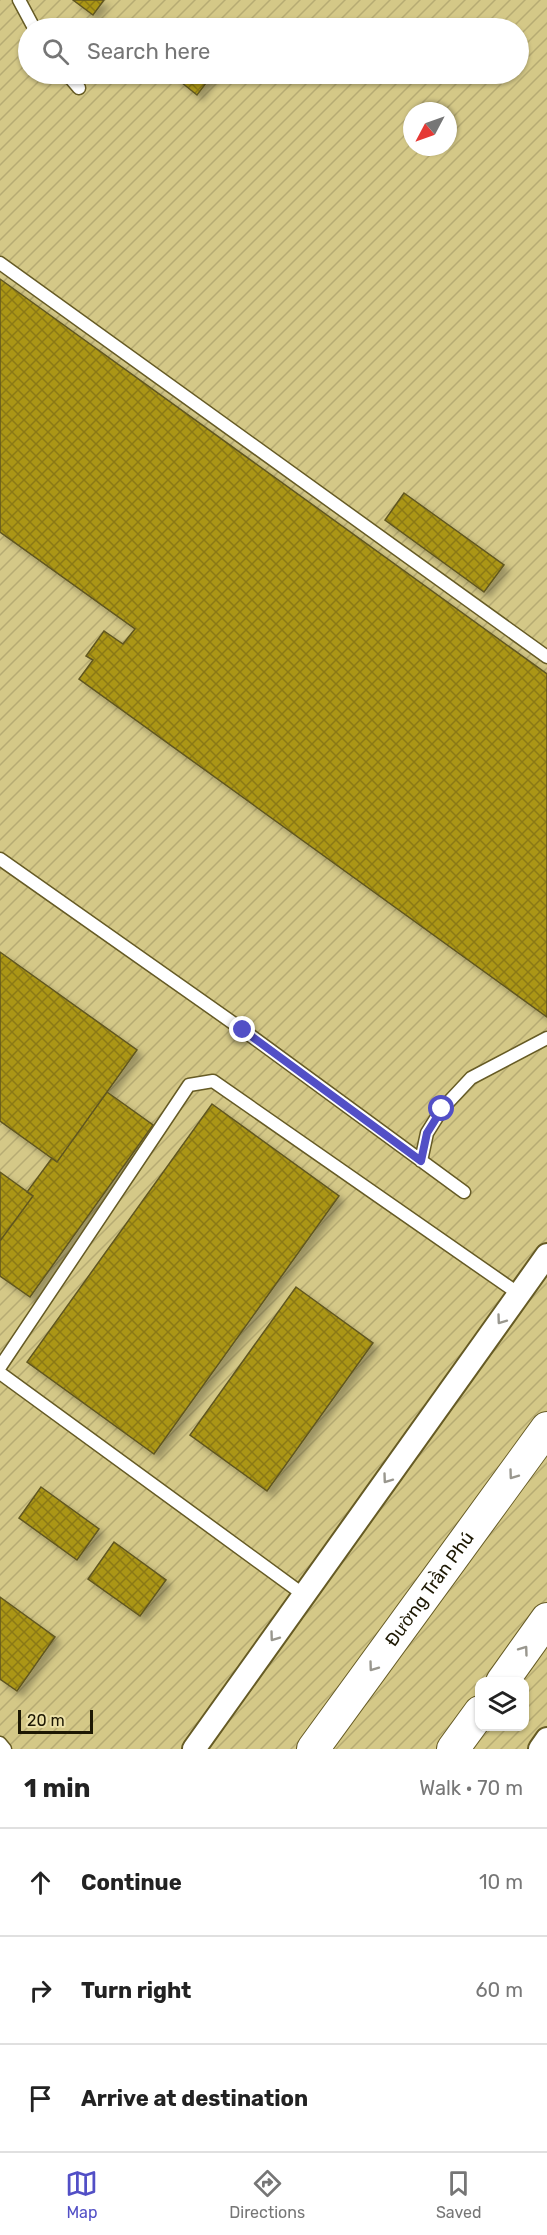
<!DOCTYPE html>
<meta charset="utf-8">
<style>
body{margin:0;font-family:Rubik,sans-serif;background:#f6f6f6;color:#222}
.controls{position:absolute;right:18px;bottom:18px;display:grid;overflow:hidden;border-radius:12px;box-shadow:0 2px 4px #0004}
.controls button{width:54px;height:54px;display:grid;place-items:center;padding:0;border:0;border-bottom:2px solid #e0e0e0;background:#fff;color:#222;font:30px sans-serif}
.compass{position:absolute;left:403px;top:102px;width:54px;height:54px;border-radius:50%;background:#fff;box-shadow:0 2px 4px #0004;rotate:229deg}
.scale{position:absolute;left:18px;bottom:15px;width:75px;box-sizing:border-box;padding-left:6px;border:3px solid #1d1803;border-top:0;font-size:16px;line-height:21px;white-space:nowrap;color:#1d1803;-webkit-text-stroke:4px #ece1a8;paint-order:stroke}
.stop{position:absolute;width:18px;height:18px;margin:-14px;border:4px solid #524fc6;border-radius:50%;background:#fff}
.stop.end{background:#524fc6;border-color:#fff;box-shadow:0 2px 6px #0008}
.list{margin:0;padding:0;list-style:none}
h2{display:flex;justify-content:space-between;align-items:center;height:78px;margin:0;padding:0 24px;font-size:26px}
h2 small{font-size:20px;font-weight:400;color:#767676}
.list li{display:grid;grid-template-columns:39px 1fr auto;gap:18px;align-items:center;box-sizing:border-box;height:108px;padding:0 24px;border-top:2px solid #e0e0e0}
.list b{display:block;font-size:22px;white-space:nowrap}
.list em{font-size:20px;font-style:normal;color:#767676}
.icon{flex:none;width:33px;height:33px;fill:none;stroke:currentColor;stroke-width:2;stroke-linecap:round;stroke-linejoin:round}
.map{position:relative;flex:none;width:547px;height:1749px;overflow:hidden}
.search{position:absolute;background:#fff;box-shadow:0 2px 4px #0004;left:18px;right:18px;top:18px;height:66px;display:flex;align-items:center;gap:15px;box-sizing:border-box;padding:0 21px;border-radius:33px;color:#767676;font-size:22px}
.sheet{height:402px;background:#fff}
nav{display:flex;justify-content:space-around;align-items:center;box-sizing:border-box;height:84px;border-top:2px solid #e0e0e0;background:#fff;font-size:16px;color:#767676}
nav a{display:grid;justify-items:center;gap:3px}
nav .on{color:#524fc6}
.map>svg:first-child{display:block}
</style>
<div class="map">
<svg width="547" height="1749" viewBox="0 0 547 1749">
<defs>
<pattern id="industrial-furrows" width="10" height="10" patternUnits="userSpaceOnUse" patternTransform="scale(1.5)"><rect width="10" height="10" fill="#d4c887"/><path d="M-1 1l2-2M0 10L10 0M9 11l2-2" fill="none" stroke="#b6ab73"/></pattern>
<pattern id="building-cross-hatch" width="8" height="8" patternUnits="userSpaceOnUse" patternTransform="scale(1.5)"><rect width="8" height="8" fill="#ab9619"/><path d="M0 0l8 8M0 8l8-8" fill="none" stroke="#8b7914"/></pattern>
<filter id="shadow"><feDropShadow dx="5.5" dy="5.5" stdDeviation="3" flood-color="#0004"/></filter>
</defs>
<rect width="100%" height="100%" fill="#dfd49b"/>
<path fill="url(#industrial-furrows)" fill-rule="evenodd" d="M0,0h547v1749h-547zM28,28h490v46h-490zM412,111h36v36h-36zM480,1682h44v44h-44z"/>
<path fill="url(#building-cross-hatch)" stroke="#615720" stroke-width="1.5" filter="url(#shadow)" d="M73,0h31l-11,15z
M180,74h33l-16,21 -21,-17z
M0,279l547,395v343l-468,-338 14,-19 -7,-4 18,-25 19,13 12,-15 -135,-97z
M404,493l100,72 -20,27 -99,-72z
M0,952l137,98 -80,112 -57,-41z
M107,1092l46,33 -123,172 -30,-21v-35l33,-45 -6,-4 25,-34 5,4z
M212,1104l127,92 -185,258 -127,-92z
M0,1172l33,24 -33,45z
M296,1287l77,56 -106,148 -77,-56z
M41,1487l58,42 -22,31 -58,-42z
M114,1542l52,38 -26,36 -52,-37z
M0,1597l55,40 -38,54 -17,-12z"/>
<g fill="none" stroke-linecap="round" stroke-linejoin="round">
<defs>
<path id="service" d="M19,0l15,28
M67,74l12,14
M0,263l547,394
M0,859l243,171 221,162
M421,1161l6,-28 15,-24 29,-31 76,-40
M0,1367l189,-282 24,-4 306,213
M0,1373l304,222
M0,1743l5,6"/>
<path id="minor" d="M194,1749l353,-494
M540,1749l7,-10"/>
<g id="secondary">
<path d="M502,1682l45,-63"/>
<path id="s1" d="M313,1749l234,-321"/>
<path d="M453,1749l27,-37"/>
</g>
</defs>
<use href="#service" stroke="#665b25" stroke-width="15"/>
<use href="#minor" stroke="#665b25" stroke-width="26"/>
<use href="#secondary" stroke="#665b25" stroke-width="34"/>
<use href="#service" stroke="#fff" stroke-width="12"/>
<use href="#minor" stroke="#fff" stroke-width="22"/>
<use href="#secondary" stroke="#fff" stroke-width="32"/>
</g>
<defs><path id="oneway-chevron" d="M-2-3.5L2.5 0L-2 3.5" fill="none" stroke-width="1.6" stroke-linecap="round" stroke-linejoin="round" transform="scale(1.5)"/></defs>
<g stroke="#99978e">
<use href="#oneway-chevron" transform="translate(501 1320) rotate(126)"/>
<use href="#oneway-chevron" transform="translate(513 1475) rotate(126)"/>
<use href="#oneway-chevron" transform="translate(387 1479) rotate(126)"/>
<use href="#oneway-chevron" transform="translate(274 1637) rotate(126)"/>
<use href="#oneway-chevron" transform="translate(524 1650) rotate(-54)"/>
<use href="#oneway-chevron" transform="translate(373 1667) rotate(126)"/>
</g>
<g fill="none" stroke-linecap="round" stroke-linejoin="round">
<path stroke="#524fc6" stroke-width="8" d="M243,1030l178,131 6,-28 15,-24"/>
</g>
<g text-anchor="middle" dominant-baseline="central" stroke-width="6" stroke-linejoin="round" paint-order="stroke">
<g font-size="18" fill="#1d1803" stroke="#ece1a8">
<text stroke="none"><textPath href="#s1" startOffset="198">Đường Trần Phú</textPath></text>
</g>
</g>
</svg>
<div class="controls">
<button><svg class="icon" aria-label="layers" viewBox="0 0 24 24"><path d="M12 4l9 5-9 5-9-5zM3 14l9 5 9-5"/></svg></button>
</div>
<svg class="compass" viewBox="-18 -18 36 36"><path d="M0-13l5 13h-10z" fill="#e53935"/><path d="M0 13l5-13h-10z" fill="#767676"/></svg>
<div class="scale">20 m</div>
<div class="stop" style="left:442px;top:1109px"></div>
<div class="stop end" style="left:243px;top:1030px"></div>
<div class="search"><svg class="icon" aria-label="search" viewBox="0 0 24 24"><circle cx="10" cy="10" r="6"/><path d="M15 15l6 6"/></svg>Search here</div>
</div>
<section class="sheet">
<h2>1 min<small>Walk · 70 m</small></h2>
<ul class="list">
<li><svg class="icon" aria-label="ahead" viewBox="0 0 24 24"><path d="M12 20V5M6 11l6-6 6 6"/></svg><div><b>Continue</b></div><em>10 m</em></li>
<li><svg class="icon" aria-label="right" viewBox="0 0 24 24"><path d="M7 20v-9h11M14 6l5 5-5 5"/></svg><div><b>Turn right</b></div><em>60 m</em></li>
<li><svg class="icon" aria-label="arrive" viewBox="0 0 24 24"><path d="M6 21V4h12l-3 4 3 4H6"/></svg><div><b>Arrive at destination</b></div></li>
</ul>
</section>
<nav>
<a class="on"><svg class="icon" aria-label="map" viewBox="0 0 24 24"><path d="M3 6l6-2 6 2 6-2v14l-6 2-6-2-6 2zM9 4v14M15 6v14"/></svg>Map</a>
<a><svg class="icon" aria-label="directions" viewBox="0 0 24 24"><path d="M12 3l9 9-9 9-9-9zM9 14v-3h6M13 9l2 2-2 2"/></svg>Directions</a>
<a><svg class="icon" aria-label="saved" viewBox="0 0 24 24"><path d="M7 4h10v16l-5-4-5 4z"/></svg>Saved</a>
</nav>
